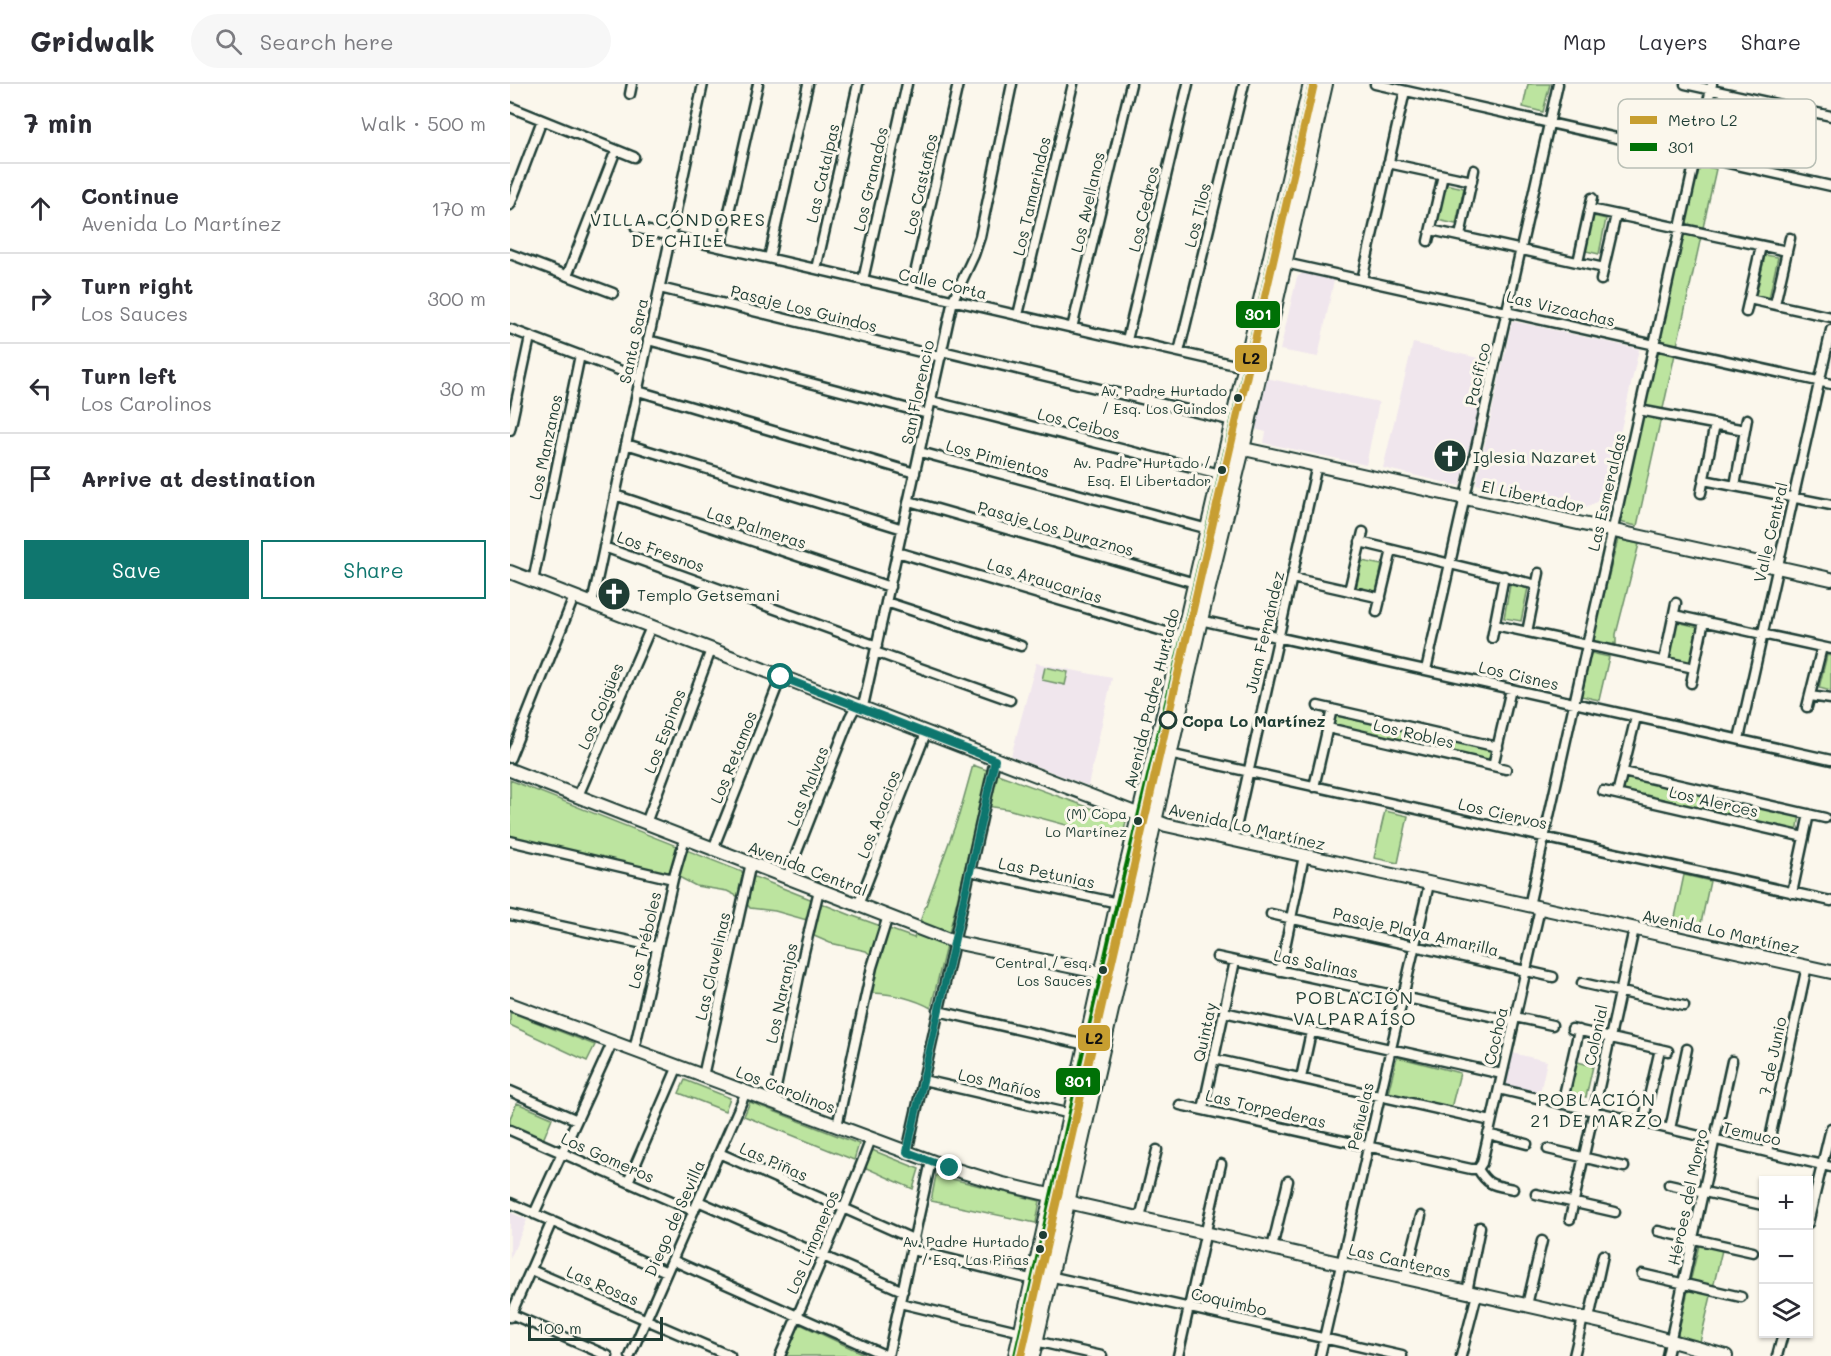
<!DOCTYPE html>
<meta charset="utf-8">
<style>
body{margin:0;font-family:Mali,sans-serif;background:#f7f7f7;color:#2b2b33}
.controls{position:absolute;right:18px;bottom:18px;display:grid;overflow:hidden;border-radius:0px;box-shadow:0 2px 4px #0004}
.controls button{width:54px;height:54px;display:grid;place-items:center;padding:0;border:0;border-bottom:2px solid #e1e1e2;background:#fff;color:#2b2b33;font:30px sans-serif}
.scale{position:absolute;left:18px;bottom:15px;width:135px;box-sizing:border-box;padding-left:6px;border:3px solid #1f3d34;border-top:0;font-size:16px;line-height:21px;white-space:nowrap;color:#1f3d34;-webkit-text-stroke:4px #fbf7ec;paint-order:stroke}
.stop{position:absolute;width:18px;height:18px;margin:-14px;border:4px solid #0f766e;border-radius:50%;background:#fff}
.stop.end{background:#0f766e;border-color:#fff;box-shadow:0 2px 6px #0008}
.list{margin:0;padding:0;list-style:none}
h2{display:flex;justify-content:space-between;align-items:center;height:78px;margin:0;padding:0 24px;font-size:26px}
h2 small{font-size:20px;font-weight:400;color:#7c7c81}
.list li{display:grid;grid-template-columns:39px 1fr auto;gap:18px;align-items:center;box-sizing:border-box;height:90px;padding:0 24px;border-top:2px solid #e1e1e2}
.list b{display:block;font-size:22px;white-space:nowrap}
.list p{margin:0;font-size:20px;white-space:nowrap;color:#7c7c81}
.list em{font-size:20px;font-style:normal;color:#7c7c81}
.actions{display:flex;gap:12px;padding:18px 24px}
.actions a{flex:1;padding:14px 0;border:2px solid #0f766e;border-radius:0px;text-align:center;font-size:21px;color:#0f766e}
.actions .main{background:#0f766e;color:#fff}
.icon{flex:none;width:33px;height:33px;fill:none;stroke:currentColor;stroke-width:2;stroke-linecap:round;stroke-linejoin:round}
.map{position:relative;flex:none;width:1321px;height:1272px;overflow:hidden}
header{display:flex;align-items:center;gap:36px;box-sizing:border-box;height:84px;padding:0 30px;background:#fff;border-bottom:2px solid #e1e1e2}
header strong{font-size:28px}
nav{display:flex;gap:33px;margin-inline-start:auto;font-size:21px}
.search{width:420px;height:54px;background:#f7f7f7;display:flex;align-items:center;gap:15px;box-sizing:border-box;padding:0 21px;border-radius:33px;color:#7c7c81;font-size:22px}
main{display:flex}
aside{flex:1;background:#fff}
.map>svg:first-child{display:block}
</style>
<header>
<strong>Gridwalk</strong>
<div class="search"><svg class="icon" aria-label="search" viewBox="0 0 24 24"><circle cx="10" cy="10" r="6"/><path d="M15 15l6 6"/></svg>Search here</div>
<nav><a>Map</a><a>Layers</a><a>Share</a></nav>
</header>
<main>
<aside>
<h2>7 min<small>Walk · 500 m</small></h2>
<ul class="list">
<li><svg class="icon" aria-label="ahead" viewBox="0 0 24 24"><path d="M12 20V5M6 11l6-6 6 6"/></svg><div><b>Continue</b><p>Avenida Lo Martínez</p></div><em>170 m</em></li>
<li><svg class="icon" aria-label="right" viewBox="0 0 24 24"><path d="M7 20v-9h11M14 6l5 5-5 5"/></svg><div><b>Turn right</b><p>Los Sauces</p></div><em>300 m</em></li>
<li><svg class="icon" aria-label="left" viewBox="0 0 24 24"><path d="M17 20v-9H6M10 6l-5 5 5 5"/></svg><div><b>Turn left</b><p>Los Carolinos</p></div><em>30 m</em></li>
<li><svg class="icon" aria-label="arrive" viewBox="0 0 24 24"><path d="M6 21V4h12l-3 4 3 4H6"/></svg><div><b>Arrive at destination</b></div></li>
</ul>
<div class="actions"><a class="main">Save</a><a>Share</a></div>
</aside>
<div class="map">
<svg width="1321" height="1272" viewBox="0 0 1321 1272">
<rect width="100%" height="100%" fill="#fbf7ec"/>
<filter id="ink" filterUnits="userSpaceOnUse"><feTurbulence type="fractalNoise" baseFrequency=".0167" numOctaves="2"/><feDisplacementMap in="SourceGraphic" scale="12" xChannelSelector="R" yChannelSelector="G"/><feConvolveMatrix kernelMatrix="1 2 1 2 8 2 1 2 1" color-interpolation-filters="sRGB"/></filter>
<g filter="url(#ink)">
<path fill="#f0e6ed" d="M793,189l31,7 -16,77 -38,-7 17,-73z
M1002,237l127,28 -33,147 -20,12 -110,-24z
M903,259l78,18 -31,125 -77,-18z
M756,294l113,24 -13,63 -102,-22 2,-11 -11,-3z
M526,579l76,15 -24,108 -77,-30z
M1002,969l35,8 -7,32 -34,-7z
M0,1128l17,8 -17,39z"/>
<path fill="#bce49f" stroke="#6e906a" stroke-width="1.5" d="M1018,0h22l-7,28 -20,-5z
M1187,81l19,4 -79,357 -18,-4z
M935,100l19,4 -8,36 -19,-4z
M1083,132l13,3 -7,35 -13,-3z
M1255,171l13,2 -9,41 -13,-3z
M1108,455l21,5 -23,90v10l-2,-1 -1,4 -21,-5z
M852,477l20,4 -6,28 -20,-4z
M1000,501l18,3 -7,33 -17,-3z
M1166,538l23,5 -7,37 -23,-5z
M1081,569l18,4 -10,43 -18,-4z
M1317,571l4,1v35l-12,-3z
M535,583l23,5 -3,13 -23,-5z
M827,632l154,34 -1,12 -158,-35 2,-9z
M463,681l153,56 -3,16 -42,-8 -74,-20 -27,-4 -49,203c-18,-10 -38,-14 -59,-15l6,-31 -12,-11 -36,-8 -16,-7v-14l-39,-11 -25,-3 -7,-9 -16,-8 -31,-5 -17,-9 -59,-12 -110,-29v-56l343,136 61,22 45,-123z
M1117,692l173,39 -3,17 -174,-40z
M875,727l23,5 -10,47 -24,-5z
M1174,791l26,6 -10,47 -26,-6z
M0,928l85,33 -8,16 -77,-36z
M887,973l63,16 -9,35 -63,-15z
M1064,977l19,5 -7,31 -19,-5z
M175,996l45,18 -5,13 -46,-18z
M240,1018l109,42 -5,16 -110,-44z
M7,1019l35,15 -9,22 -33,-14v-8z
M362,1066l47,19 -6,20 -49,-22z
M426,1091l104,26 -4,22 -105,-22z
M1189,1161l23,5 -22,92 -23,-5z
M290,1240l68,32h-82z"/>
<g fill="none" stroke-linecap="round" stroke-linejoin="round">
<defs>
<path id="street" d="M865,0l456,102
M1175,0l146,32
M120,10l2,-10
M0,23l124,50
M878,79l84,18
M0,121l32,-85
M1080,125l197,42
M126,144l608,139
M921,146l173,38
M950,152l14,-66
M918,157l15,-66
M211,163l37,-163
M0,170l103,39
M259,174l39,-174
M1068,178l14,-64
M775,179l546,121
M306,185l42,-185
M57,192l49,-126
M353,196l44,-196
M852,196l43,-189
M1091,196l15,-65
M150,204l281,69
M401,207l47,-207
M1239,215l82,18
M1265,220l15,-66
M1236,228l15,-66
M508,231l55,-231
M562,244l59,-244
M0,245l130,49
M138,256l280,74
M617,256l61,-256
M432,267l291,70
M669,268l65,-268
M128,307l277,82
M421,317l289,73
M1129,326l106,20
M0,346l20,-93
M116,360l277,85
M410,368l288,77
M1194,396l127,25
M1225,402l12,-67
M1191,409l14,-69
M105,411l275,92
M399,417l286,82
M850,458l177,43
M94,463l273,99
M387,468l286,85
M782,494l89,20
M23,497l47,-226
M839,507l14,-59
M376,518l135,44
M82,520l111,-520
M867,528l15,-62
M1164,531l157,34
M690,536l631,140
M985,541l199,43
M1017,548l12,-59
M982,554l12,-62
M365,568l135,48
M1154,577l12,-58
M916,586l132,-586
M1181,599l13,-62
M1300,612l21,3
M808,622l180,41
M1297,623l15,-60
M818,644l178,41
M1229,655l92,-409
M659,670l662,147
M0,674l64,-161
M983,682l18,-77
M1113,688l202,46
M804,703l18,-78
M1093,707l201,46
M1107,710l19,-77
M68,712l73,-169
M136,739l65,-173
M0,757l163,38
M723,757l84,-376
M203,765l68,-172
M460,787l148,32
M277,793l63,-160 6,-11 8,-4 89,-402 21,-45 6,-18 32,-153
M1282,809l17,-79
M348,821l68,-172
M1019,822l183,-822
M761,830l282,63
M0,831l147,32
M707,873l297,64
M770,887l24,-115
M1072,899l102,23
M428,927l148,34
M714,928l278,62
M1005,933l37,8
M1062,945l96,22
M124,966l39,-171 12,-41
M704,975l277,62
M193,992l48,-213
M791,994l10,-46
M413,996l148,34
M989,1005l38,9
M0,1007l67,29
M1041,1017l280,66
M263,1018l31,-150 15,-62
M1052,1020l17,-74
M670,1021l291,64h7
M693,1025l32,-148
M1133,1039l17,-74
M327,1042l35,-159 16,-51
M1160,1045l17,-80
M0,1046l184,81
M978,1050l39,10
M1038,1065l76,18
M397,1068l88,-392
M1257,1068l40,-186
M209,1069l196,87
M968,1085l4,-6 58,-255
M968,1085c10,17 16,16 35,20
M118,1098l50,-116
M1159,1100l93,21
M1026,1110l79,18
M188,1117l205,90
M0,1119l157,69
M24,1130l79,-173
M630,1134l17,-68
M1060,1135l64,-290
M1298,1139l23,-95
M1148,1147l95,21
M762,1164l16,-67
M403,1166l121,30
M162,1176l215,96
M21,1186l199,86
M1132,1190l99,23
M539,1192l353,80
M895,1194l16,-62
M957,1208l13,-65
M390,1219l122,29
M1017,1221l15,-64
M1,1230l97,42
M0,1233l42,-96
M1079,1235l14,-64
M525,1257l67,15
M120,1272l116,-264
M270,1272l64,-148 27,-69
M378,1272l43,-195
M668,1272l43,-192
M810,1272l109,-472
M951,1272l16,-62
M1064,1272l9,-38
M1157,1272l65,-295
M1267,1272l6,-22"/>
<path id="secondary" d="M725,363l596,132
M0,488l656,253 665,147
M0,686l444,172 148,31
M0,920l440,164 49,15 55,13 22,8 534,120 116,32"/>
<path id="primary" d="M506,1272l102,-453 65,-266 128,-553
M522,1272l168,-736 42,-171 83,-365"/>
</defs>
<use href="#street" stroke="#1f3d34" stroke-width="13"/>
<use href="#secondary" stroke="#1f3d34" stroke-width="16"/>
<use href="#primary" stroke="#1f3d34" stroke-width="18"/>
<use href="#street" stroke="#fbf7ec" stroke-width="8"/>
<use href="#secondary" stroke="#fbf7ec" stroke-width="12"/>
<use href="#primary" stroke="#fbf7ec" stroke-width="14"/>
<defs>
<path id="bus-1" d="M506,1272l102,-453 65,-266 128,-553"/>
</defs>
<use href="#bus-1" stroke="#fbf7ec" stroke-width="10"/>
<use href="#bus-1" stroke="#007106" stroke-width="6"/>
<defs>
<path id="metro-1" d="M511,1272l293,-1272"/>
</defs>
<use href="#metro-1" stroke="#fbf7ec" stroke-width="12"/>
<use href="#metro-1" stroke="#c79e30" stroke-width="8"/>
</g>
</g>
<g fill="none" stroke-linecap="round" stroke-linejoin="round" filter="url(#ink)">
<path stroke="#0f766e" stroke-width="8" d="M271,593l214,83 -88,392 43,16"/>
</g>
<defs>
<symbol id="church-disc" viewBox="-11 -11 22 22"><circle r="9.5" fill="#1f3d34" stroke="#fbf7ec"/><path d="M-1.2-6h2.4v3.5h3.3v2.4h-3.3V6h-2.4V-.1h-3.3v-2.4h3.3Z" fill="#fff"/></symbol>
</defs>
<g fill-rule="evenodd">
<use href="#church-disc" x="921" y="353" width="38" height="38"/>
<use href="#church-disc" x="85" y="491" width="38" height="38"/>
</g>
<g fill="#1f3d34" stroke="#fbf7ec" stroke-width="2">
<circle cx="728" cy="314" r="5"/>
<circle cx="712" cy="386" r="5"/>
<circle cx="628" cy="737" r="5"/>
<circle cx="593" cy="886" r="5"/>
<circle cx="533" cy="1151" r="5"/>
<circle cx="530" cy="1165" r="5"/>
</g>
<circle fill="#fbf7ec" stroke="#1f3d34" stroke-width="3" cx="658" cy="636" r="8"/>
<g text-anchor="middle" dominant-baseline="central" stroke-width="6" stroke-linejoin="round" paint-order="stroke">
<g font-size="14" fill="#1f3d34" stroke="#fbf7ec" text-anchor="end">
<text x="717" y="306">Av. Padre Hurtado<tspan x="717" dy="18">/ Esq. Los Guindos</tspan></text>
<text x="701" y="378">Av. Padre Hurtado /<tspan x="701" dy="18">Esq. El Libertador</tspan></text>
<text x="617" y="729">(M) Copa<tspan x="617" dy="18">Lo Martínez</tspan></text>
<text x="582" y="878">Central / esq.<tspan x="582" dy="18">Los Sauces</tspan></text>
<text x="519" y="1157">Av. Padre Hurtado<tspan x="519" dy="18">/ Esq. Las Piñas</tspan></text>
</g>
<g font-size="16" fill="#1f3d34" stroke="#fbf7ec">
<text transform="translate(312 89) rotate(-77)">Las Catalpas</text>
<text transform="translate(360 95) rotate(-77)">Los Granados</text>
<text transform="translate(410 100) rotate(-77)">Los Castaños</text>
<text transform="translate(521 112) rotate(-77)">Los Tamarindos</text>
<text transform="translate(577 118) rotate(-77)">Los Avellanos</text>
<text transform="translate(633 125) rotate(-77)">Los Cedros</text>
<text transform="translate(687 131) rotate(-76)">Los Tilos</text>
<text transform="translate(433 199) rotate(13)">Calle Corta</text>
<text transform="translate(294 224) rotate(14)">Pasaje Los Guindos</text>
<text transform="translate(1051 224) rotate(13)">Las Vizcachas</text>
<text transform="translate(123 257) rotate(-78)">Santa Sara</text>
<text transform="translate(967 290) rotate(-77)">Pacífico</text>
<text transform="translate(407 308) rotate(-78)">San Florencio</text>
<text transform="translate(569 339) rotate(14)">Los Ceibos</text>
<text transform="translate(35 363) rotate(-78)">Los Manzanos</text>
<text transform="translate(488 374) rotate(15)">Los Pimientos</text>
<text transform="translate(1096 408) rotate(-77)">Las Esmeraldas</text>
<text transform="translate(1023 412) rotate(12)">El Libertador</text>
<text transform="translate(247 443) rotate(18)">Las Palmeras</text>
<text transform="translate(546 444) rotate(16)">Pasaje Los Duraznos</text>
<text transform="translate(1260 448) rotate(-77)">Valle Central</text>
<text transform="translate(151 467) rotate(20)">Los Fresnos</text>
<text transform="translate(535 496) rotate(17)">Las Araucarias</text>
<text transform="translate(754 548) rotate(-77)">Juan Fernández</text>
<text transform="translate(1009 591) rotate(13)">Los Cisnes</text>
<text transform="translate(641 614) rotate(-76)">Avenida Padre Hurtado</text>
<text transform="translate(90 622) rotate(-67)">Los Coigües</text>
<text transform="translate(154 647) rotate(-69)">Los Espinos</text>
<text transform="translate(904 649) rotate(13)">Los Robles</text>
<text transform="translate(223 673) rotate(-68)">Los Retamos</text>
<text transform="translate(297 702) rotate(-68)">Las Malvas</text>
<text transform="translate(1204 717) rotate(13)">Los Alerces</text>
<text transform="translate(993 729) rotate(13)">Los Ciervos</text>
<text transform="translate(368 730) rotate(-69)">Los Acacios</text>
<text transform="translate(737 742) rotate(13)">Avenida Lo Martínez</text>
<text transform="translate(298 784) rotate(21)">Avenida Central</text>
<text transform="translate(537 788) rotate(12)">Las Petunias</text>
<text transform="translate(906 847) rotate(13)">Pasaje Playa Amarilla</text>
<text transform="translate(1211 847) rotate(12)">Avenida Lo Martínez</text>
<text transform="translate(134 856) rotate(-77)">Los Tréboles</text>
<text transform="translate(806 879) rotate(12)">Las Salinas</text>
<text transform="translate(202 882) rotate(-77)">Las Clavelinas</text>
<text transform="translate(271 909) rotate(-78)">Los Naranjos</text>
<text transform="translate(694 948) rotate(-78)">Quintay</text>
<text transform="translate(1085 951) rotate(-78)">Colonial</text>
<text transform="translate(985 952) rotate(-77)">Cochoa</text>
<text transform="translate(1262 972) rotate(-78)">7 de Junio</text>
<text transform="translate(490 999) rotate(13)">Los Mañíos</text>
<text transform="translate(276 1005) rotate(21)">Los Carolinos</text>
<text transform="translate(756 1024) rotate(13)">Las Torpederas</text>
<text transform="translate(850 1032) rotate(-77)">Peñuelas</text>
<text transform="translate(1242 1049) rotate(13)">Temuco</text>
<text transform="translate(98 1073) rotate(24)">Los Gomeros</text>
<text transform="translate(264 1077) rotate(24)">Las Piñas</text>
<text transform="translate(1177 1113) rotate(-78)">Héroes del Morro</text>
<text transform="translate(164 1134) rotate(-66)">Diego de Sevilla</text>
<text transform="translate(302 1158) rotate(-67)">Los Limoneros</text>
<text transform="translate(890 1176) rotate(13)">Las Canteras</text>
<text transform="translate(93 1201) rotate(23)">Las Rosas</text>
<text transform="translate(719 1217) rotate(13)">Coquimbo</text>
</g>
<g font-size="16" fill="#1f3d34" stroke="#fbf7ec" text-anchor="start">
<text x="963" y="372">Iglesia Nazaret</text>
<text x="127" y="510">Templo Getsemani</text>
</g>
<g font-size="16" font-weight="bold" fill="#1f3d34" stroke="#fbf7ec" text-anchor="start">
<text x="672" y="636">Copa Lo Martínez</text>
</g>
<g font-size="18" letter-spacing="1.5" fill="#1f3d34" stroke="#fbf7ec">
<text x="168" y="135">VILLA CÓNDORES<tspan x="168" dy="21">DE CHILE</tspan></text>
<text x="845" y="913">POBLACIÓN<tspan x="845" dy="21">VALPARAÍSO</tspan></text>
<text x="1087" y="1015">POBLACIÓN<tspan x="1087" dy="21">21 DE MARZO</tspan></text>
</g>
</g>
<rect x="1108" y="15" width="198" height="69" rx="9" fill="#fbf7ec" stroke="#b9bfb5" stroke-width="1.5"/>
<rect x="1120" y="32" width="27" height="8" fill="#c79e30"/>
<rect x="1120" y="59" width="27" height="8" fill="#007106"/>
<g font-size="16" fill="#1f3d34">
<text x="1158" y="42">Metro L2</text>
<text x="1158" y="69">301</text>
</g>
<g stroke="#fbf7ec" stroke-width="2">
<rect x="725" y="216" width="46" height="29" rx="6" fill="#007106"/>
<rect x="724" y="260" width="34" height="29" rx="6" fill="#c79e30"/>
<rect x="567" y="940" width="34" height="28" rx="6" fill="#c79e30"/>
<rect x="545" y="983" width="46" height="29" rx="6" fill="#007106"/>
</g>
<g font-size="16" text-anchor="middle" font-weight="bold" fill="#fff">
<text x="748" y="236">301</text>
<text x="568" y="1003">301</text>
</g>
<g font-size="16" text-anchor="middle" font-weight="bold" fill="#111">
<text x="741" y="280">L2</text>
<text x="584" y="960">L2</text>
</g>
</svg>
<div class="controls">
<button>+</button>
<button>−</button>
<button><svg class="icon" aria-label="layers" viewBox="0 0 24 24"><path d="M12 4l9 5-9 5-9-5zM3 14l9 5 9-5"/></svg></button>
</div>
<div class="scale">100 m</div>
<div class="stop" style="left:271px;top:593px"></div>
<div class="stop end" style="left:440px;top:1084px"></div>
</div>
</main>
